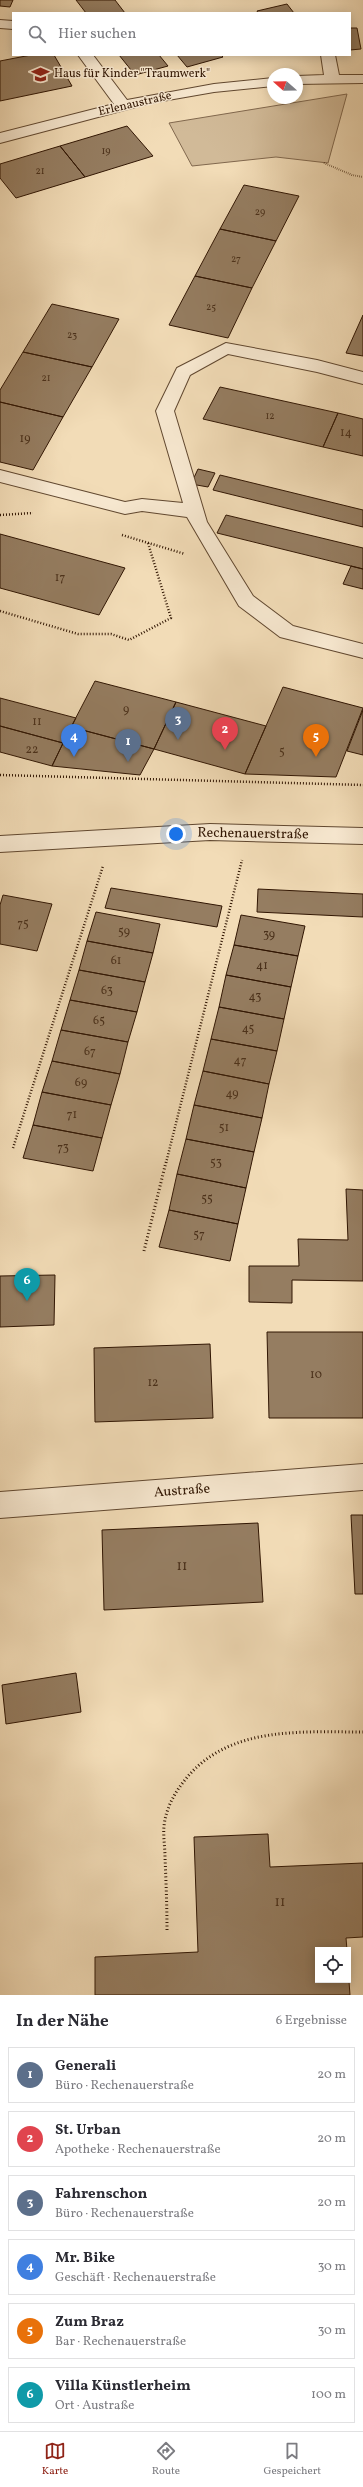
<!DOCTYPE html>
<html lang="de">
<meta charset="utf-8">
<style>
body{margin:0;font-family:Vollkorn,serif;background:#f7f7f7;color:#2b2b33}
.controls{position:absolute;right:12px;bottom:12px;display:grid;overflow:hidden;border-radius:0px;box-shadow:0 2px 10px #0003}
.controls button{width:36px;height:36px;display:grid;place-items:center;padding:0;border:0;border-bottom:1px solid #e1e1e2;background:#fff;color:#2b2b33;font:20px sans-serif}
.compass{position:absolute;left:267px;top:68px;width:36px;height:36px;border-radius:50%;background:#fff;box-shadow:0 2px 10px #0003;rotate:290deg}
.you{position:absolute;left:176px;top:834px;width:14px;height:14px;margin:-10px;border:3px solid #fff;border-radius:50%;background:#1a73e8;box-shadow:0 0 0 6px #1a73e833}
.badge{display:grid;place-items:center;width:26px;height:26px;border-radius:50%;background:#8f2418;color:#fff;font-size:13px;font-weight:700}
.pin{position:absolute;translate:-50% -33px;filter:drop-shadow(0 1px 2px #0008)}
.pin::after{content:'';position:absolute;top:21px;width:14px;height:12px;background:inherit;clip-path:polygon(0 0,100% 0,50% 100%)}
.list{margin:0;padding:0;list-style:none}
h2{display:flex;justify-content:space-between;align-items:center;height:52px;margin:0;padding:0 16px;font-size:17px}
h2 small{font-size:13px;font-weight:400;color:#7c7c81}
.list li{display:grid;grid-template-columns:26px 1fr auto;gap:12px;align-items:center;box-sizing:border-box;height:56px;margin:0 8px 8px;padding:0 8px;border:1px solid #e1e1e2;border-radius:0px}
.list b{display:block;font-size:15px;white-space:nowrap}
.list p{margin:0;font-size:13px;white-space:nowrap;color:#7c7c81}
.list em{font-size:13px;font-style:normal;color:#7c7c81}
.icon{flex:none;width:22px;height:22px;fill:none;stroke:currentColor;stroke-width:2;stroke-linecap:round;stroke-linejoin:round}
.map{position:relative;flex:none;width:363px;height:1995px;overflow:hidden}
.search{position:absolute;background:#fff;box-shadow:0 2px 10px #0003;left:12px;right:12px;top:12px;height:44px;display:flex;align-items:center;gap:10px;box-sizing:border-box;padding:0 14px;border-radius:0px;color:#7c7c81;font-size:15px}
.sheet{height:436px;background:#fff}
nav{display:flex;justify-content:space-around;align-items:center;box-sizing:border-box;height:56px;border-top:1px solid #e1e1e2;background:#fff;font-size:11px;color:#7c7c81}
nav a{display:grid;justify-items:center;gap:2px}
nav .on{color:#8f2418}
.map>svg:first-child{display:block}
</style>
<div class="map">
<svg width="363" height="1995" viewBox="0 0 363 1995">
<rect width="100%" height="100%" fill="#f2dcb7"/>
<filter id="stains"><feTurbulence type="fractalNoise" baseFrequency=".005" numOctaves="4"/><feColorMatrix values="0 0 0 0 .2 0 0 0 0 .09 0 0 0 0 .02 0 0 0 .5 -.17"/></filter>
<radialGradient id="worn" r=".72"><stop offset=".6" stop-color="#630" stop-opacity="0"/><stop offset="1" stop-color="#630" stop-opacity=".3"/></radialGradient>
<path fill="#d1ba98" stroke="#81684e" d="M347,94l-19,69 -52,-6 -84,9 -23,-43z"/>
<path fill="#957d61" stroke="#311603" d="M0,0h13l-3,7 -10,-1z
M76,0h39l10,13h-39z
M287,4l7,9h-36l-1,-2z
M350,28h7l4,21 -11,1z
M31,55h23l18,31 -72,15v-40z
M119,55h40l9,11 -33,9z
M177,55h44l2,2 -36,10z
M127,126l26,30 -68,21 -25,-31z
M60,146l25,31 -69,21 -16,-20v-14z
M244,185l55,11 -23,45 -56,-12z
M220,229l56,12 -24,47 -57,-12z
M195,276l57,12 -24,50 -59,-13z
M52,304l67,15 -27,48 -69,-15z
M363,315v41l-17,-3z
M23,352l69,15 -29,50 -63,-15v-12z
M220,387l118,26 -15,34 -120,-28z
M0,402l63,15 -30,53 -33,-8z
M338,413l25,6v37l-40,-9z
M198,469l17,4 -7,14 -17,-3z
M220,475l143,35v17l-150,-37z
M226,515l137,33v21l-146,-36z
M0,534l125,34 -26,47 -99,-27z
M351,566l12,3v20l-20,-5z
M95,681l81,21 -22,47 -83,-22z
M283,687l80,21 -27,69 -91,-3z
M0,698l76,20 -13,25 -63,-17z
M176,702l90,24 -21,48 -91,-25z
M363,710v45l-16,-4z
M0,726l63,17 -11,23 -52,-14z
M71,727l83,22 -14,26 -88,-9z
M111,888l111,18 -5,21 -112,-19z
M258,889l105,5v23l-106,-5z
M3,895l49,9 -15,47 -37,-7v-39z
M96,912l64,12 -7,29 -66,-12z
M241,915l64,11 -7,30 -64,-11z
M87,941l66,12 -8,29 -66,-12z
M234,945l64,11 -7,31 -65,-12z
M79,970l66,12 -8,30 -67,-12z
M226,975l65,12 -7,32 -65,-12z
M70,1000l67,12 -9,30 -67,-12z
M219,1007l65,12 -7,32 -66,-12z
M61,1030l67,12 -8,32 -68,-13z
M211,1039l66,12 -8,33 -66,-13z
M52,1061l68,13 -9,31 -69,-13z
M203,1071l66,13 -7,34 -68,-13z
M42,1092l69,13 -9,33 -69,-13z
M194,1105l68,13 -8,34 -68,-13z
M33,1125l69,13 -9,33 -70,-13z
M186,1139l68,13 -8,36 -69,-14z
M177,1174l69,14 -8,36 -69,-14z
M346,1189l17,1v91l-71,-1v23l-43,-1v-36h50l-1,-27 50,1z
M169,1210l69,14 -8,37 -71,-14z
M55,1275l-1,50 -54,2v-51z
M267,1332h96v86h-94z
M210,1344l3,74 -118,4 -1,-74z
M351,1515h12v79h-8z
M258,1523l5,79 -159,8 -2,-80z
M76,1673l5,39 -75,12 -4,-39z
M268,1834l2,33 93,-4v74l-17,1 1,12h-29v30h30v-12l2,27h-255v-38l103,-5 -4,-115z"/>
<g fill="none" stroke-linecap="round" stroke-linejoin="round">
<defs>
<path id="minor" d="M0,20l13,1v8l-13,-1z
M78,55h15l34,45 87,-16 59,-6v8l-59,6 -63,11 -151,40v-10l114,-29z
M321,55h14l4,20h24v8l-66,1v-8l27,-1z
M226,343l91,17 46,12v12l-46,-12 -89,-18 -38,21 -16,36 33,111 46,74 40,30 70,18v14l-83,-21 -41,-31 -52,-89 -45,-6 -17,3 -125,-32v-12l125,32 17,-3 41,4 -27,-92 21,-43z
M210,824l153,4v16l-153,-4 -210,12v-16z
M363,1464v26l-363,28v-26z"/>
</defs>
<use href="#minor" stroke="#614830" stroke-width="2"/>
<path stroke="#311603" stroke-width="2" stroke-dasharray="0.5 1.5" stroke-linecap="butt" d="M324,163l28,12 11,2"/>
<path stroke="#311603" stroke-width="2.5" stroke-dasharray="1 2" stroke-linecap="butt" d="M0,515l33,-2
M122,535l63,19
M0,611l78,23h33l18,6 42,-22 -23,-75
M0,775l363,10
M13,1148l90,-282
M166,1163l76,-303"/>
<path stroke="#311603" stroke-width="3" stroke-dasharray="1 2.5" stroke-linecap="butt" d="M144,1251l22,-89
M167,1930c0,-24 -1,-49 -2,-73 0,-10 -2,-21 -1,-31 2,-19 12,-36 25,-51 44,-49 113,-43 174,-43"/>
<use href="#minor" fill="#f7e8d0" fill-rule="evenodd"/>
</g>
<defs>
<symbol id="school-bare" viewBox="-9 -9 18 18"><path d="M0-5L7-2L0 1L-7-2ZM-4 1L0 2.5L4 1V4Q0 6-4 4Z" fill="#8f2418" stroke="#f7e8d0" stroke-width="2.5" paint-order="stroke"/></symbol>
</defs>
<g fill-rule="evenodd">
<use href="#school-bare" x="28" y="62" width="25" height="25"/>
</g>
<g text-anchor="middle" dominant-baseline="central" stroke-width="3" stroke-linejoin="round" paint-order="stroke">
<g font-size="10" fill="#4a301a">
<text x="106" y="151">19</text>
<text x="40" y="171">21</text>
<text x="260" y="212">29</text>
<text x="236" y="259">27</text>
<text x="211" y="307">25</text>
<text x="72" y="335">23</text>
<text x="46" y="378">21</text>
<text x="270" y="416">12</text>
</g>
<g font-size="12" fill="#311603" stroke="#f7e8d0" text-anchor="start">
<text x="54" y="74">Haus für Kinder "Traumwerk"</text>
</g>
<g font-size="12" fill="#311603" stroke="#f7e8d0">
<text transform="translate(135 104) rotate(-13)">Erlenaustraße</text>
</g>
<g font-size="12" fill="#4a301a">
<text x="346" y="433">14</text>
<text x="25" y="439">19</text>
<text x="60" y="578">17</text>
<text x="126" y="710">9</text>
<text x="37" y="722">11</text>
<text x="32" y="750">22</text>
<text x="282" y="752">5</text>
<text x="23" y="924">75</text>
<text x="124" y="932">59</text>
<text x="269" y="935">39</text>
<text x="116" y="961">61</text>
<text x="262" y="966">41</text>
<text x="107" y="991">63</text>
<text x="255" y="997">43</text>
<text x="99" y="1021">65</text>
<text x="248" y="1029">45</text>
<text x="90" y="1052">67</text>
<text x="240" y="1061">47</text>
<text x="81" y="1083">69</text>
<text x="232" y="1094">49</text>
<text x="72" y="1115">71</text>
<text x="224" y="1128">51</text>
<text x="63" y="1148">73</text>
<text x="216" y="1163">53</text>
<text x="207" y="1199">55</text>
<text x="199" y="1235">57</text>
<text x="316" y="1375">10</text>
<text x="153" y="1383">12</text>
</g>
<g font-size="14" fill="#311603" stroke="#f7e8d0">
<text transform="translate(253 834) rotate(1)">Rechenauerstraße</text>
<text transform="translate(182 1491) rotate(-4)">Austraße</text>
</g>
<g font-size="14" fill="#4a301a">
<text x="182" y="1566">11</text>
<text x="280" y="1902">11</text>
</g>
</g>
<rect width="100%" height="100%" filter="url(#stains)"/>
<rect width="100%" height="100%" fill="url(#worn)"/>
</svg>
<div class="controls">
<button><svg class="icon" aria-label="locate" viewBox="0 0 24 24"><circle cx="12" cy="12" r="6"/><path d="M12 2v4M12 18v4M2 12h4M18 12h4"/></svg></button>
</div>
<svg class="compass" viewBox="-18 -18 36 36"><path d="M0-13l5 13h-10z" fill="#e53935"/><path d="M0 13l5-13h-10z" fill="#7c7c81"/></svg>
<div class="you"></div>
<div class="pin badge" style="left:128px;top:762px;background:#5c6f8a">1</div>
<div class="pin badge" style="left:225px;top:750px;background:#e0444e">2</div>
<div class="pin badge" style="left:178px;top:740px;background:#5c6f8a">3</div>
<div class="pin badge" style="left:74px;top:757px;background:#3f7fe0">4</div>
<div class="pin badge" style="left:316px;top:757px;background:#e8710a">5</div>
<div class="pin badge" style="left:27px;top:1301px;background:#0f9aa8">6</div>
<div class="search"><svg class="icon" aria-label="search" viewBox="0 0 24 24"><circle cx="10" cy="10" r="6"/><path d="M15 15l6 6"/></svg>Hier suchen</div>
</div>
<section class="sheet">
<h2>In der Nähe<small>6 Ergebnisse</small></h2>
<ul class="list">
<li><span class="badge" style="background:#5c6f8a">1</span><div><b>Generali</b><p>Büro · Rechenauerstraße</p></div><em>20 m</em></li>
<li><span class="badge" style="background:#e0444e">2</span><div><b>St. Urban</b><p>Apotheke · Rechenauerstraße</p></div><em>20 m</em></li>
<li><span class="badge" style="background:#5c6f8a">3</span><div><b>Fahrenschon</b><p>Büro · Rechenauerstraße</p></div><em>20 m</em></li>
<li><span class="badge" style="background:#3f7fe0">4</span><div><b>Mr. Bike</b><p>Geschäft · Rechenauerstraße</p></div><em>30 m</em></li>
<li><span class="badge" style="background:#e8710a">5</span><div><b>Zum Braz</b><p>Bar · Rechenauerstraße</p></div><em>30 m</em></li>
<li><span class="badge" style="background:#0f9aa8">6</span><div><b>Villa Künstlerheim</b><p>Ort · Austraße</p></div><em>100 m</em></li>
</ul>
</section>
<nav>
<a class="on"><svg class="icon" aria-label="map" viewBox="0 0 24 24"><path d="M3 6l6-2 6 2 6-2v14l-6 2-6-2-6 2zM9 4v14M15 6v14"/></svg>Karte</a>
<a><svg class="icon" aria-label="directions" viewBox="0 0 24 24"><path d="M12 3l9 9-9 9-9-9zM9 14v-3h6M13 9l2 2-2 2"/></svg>Route</a>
<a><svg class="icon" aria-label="saved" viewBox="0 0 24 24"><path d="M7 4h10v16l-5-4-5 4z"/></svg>Gespeichert</a>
</nav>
